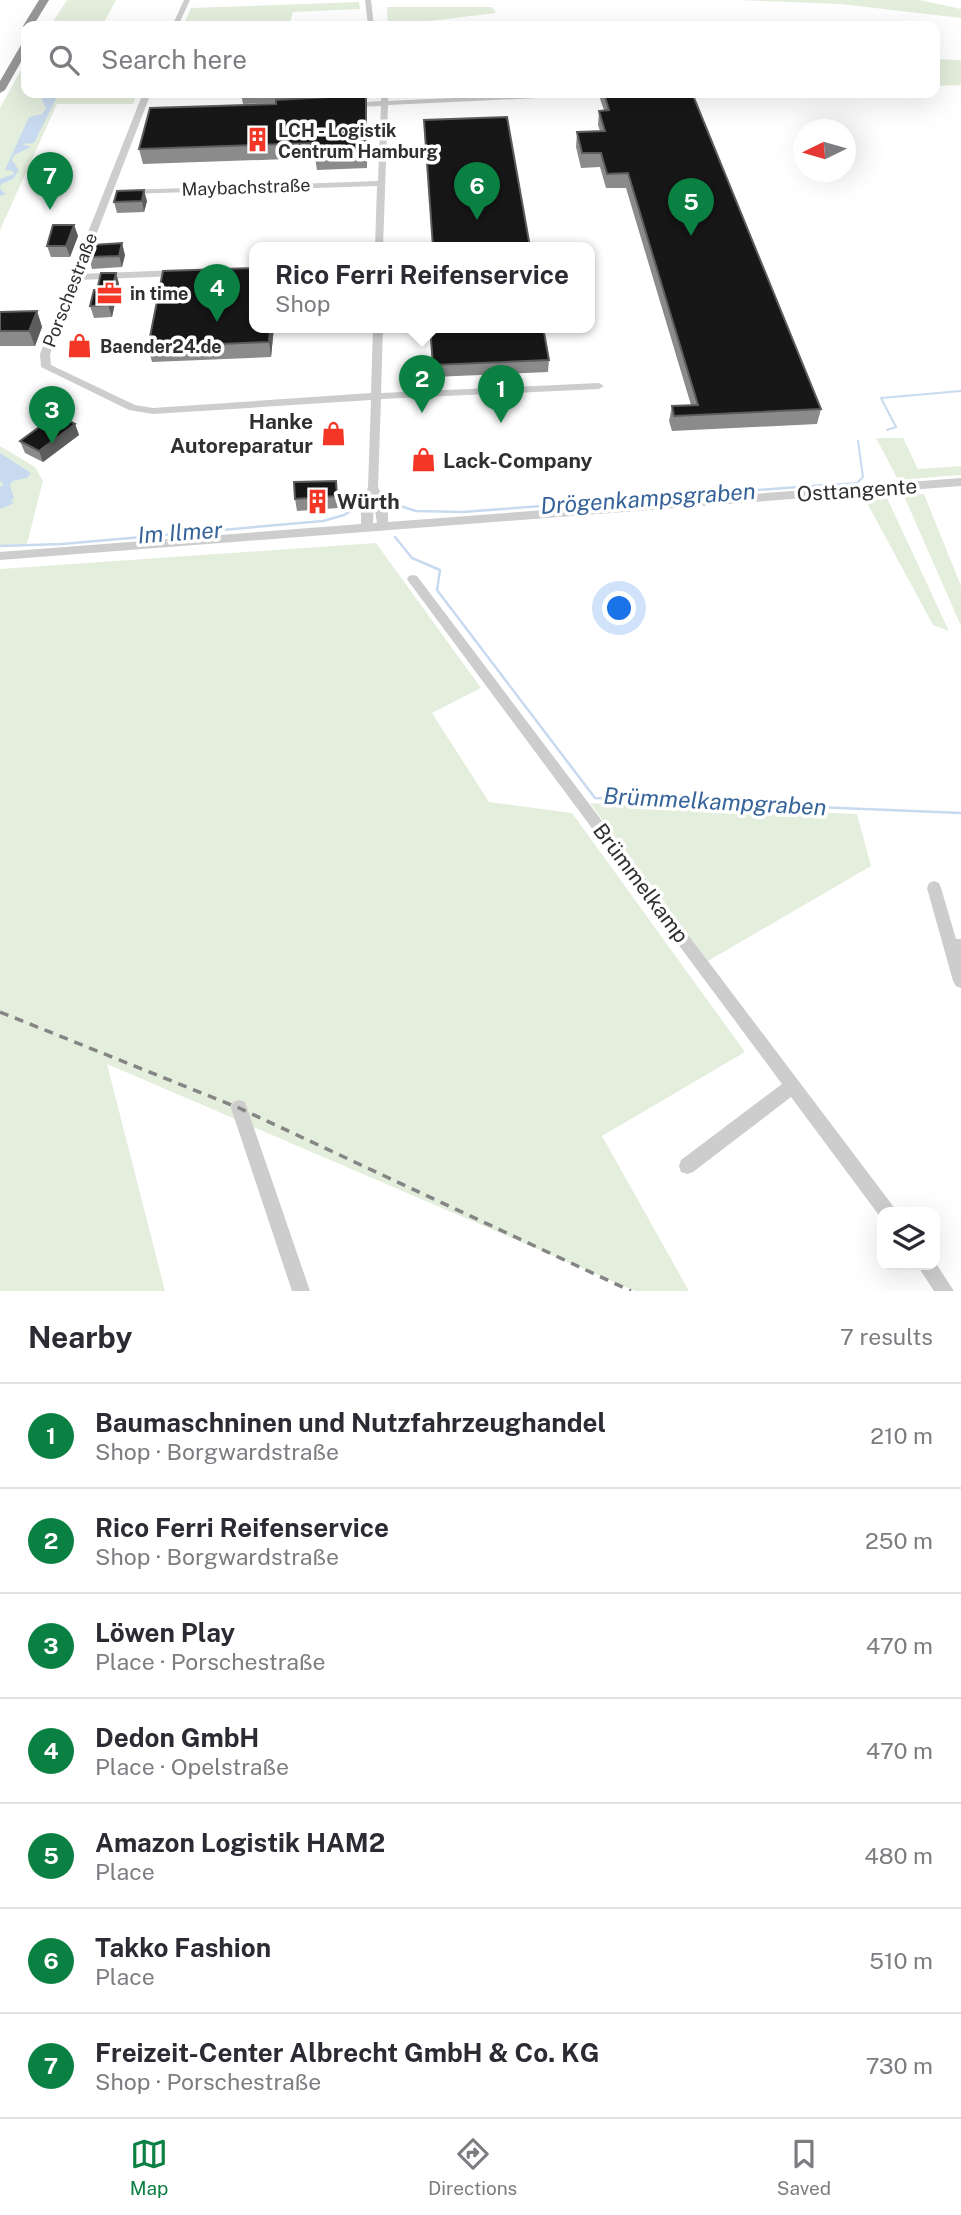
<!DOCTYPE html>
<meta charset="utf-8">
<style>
body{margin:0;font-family:"Public Sans",sans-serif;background:#f7f7f7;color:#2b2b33}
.controls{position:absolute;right:21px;bottom:21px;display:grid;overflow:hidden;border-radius:14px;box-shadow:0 7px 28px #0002}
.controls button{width:63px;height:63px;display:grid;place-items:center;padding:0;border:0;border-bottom:2px solid #e1e1e2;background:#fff;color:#2b2b33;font:35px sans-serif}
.compass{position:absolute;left:793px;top:119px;width:63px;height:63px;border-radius:50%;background:#fff;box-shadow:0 7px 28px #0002;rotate:265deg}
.you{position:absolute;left:620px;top:609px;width:24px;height:24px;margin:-18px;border:5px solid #fff;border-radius:50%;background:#1a73e8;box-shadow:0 0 0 10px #1a73e833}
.badge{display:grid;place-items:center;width:46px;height:46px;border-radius:50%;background:#0b8043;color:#fff;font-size:23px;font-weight:700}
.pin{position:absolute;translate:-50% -58px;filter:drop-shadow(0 2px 4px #0008)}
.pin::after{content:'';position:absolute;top:37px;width:24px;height:21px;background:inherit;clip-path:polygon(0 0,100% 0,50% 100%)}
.popup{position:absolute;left:249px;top:242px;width:346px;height:91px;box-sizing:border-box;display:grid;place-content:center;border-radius:14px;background:#fff;filter:drop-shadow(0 2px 5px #0005);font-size:23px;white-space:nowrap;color:#7c7c81}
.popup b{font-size:26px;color:#2b2b33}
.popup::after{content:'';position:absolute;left:50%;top:100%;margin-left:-14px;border:14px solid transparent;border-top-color:#fff}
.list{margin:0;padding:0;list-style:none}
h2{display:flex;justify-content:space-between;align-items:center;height:91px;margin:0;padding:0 28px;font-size:30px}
h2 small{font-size:23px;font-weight:400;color:#7c7c81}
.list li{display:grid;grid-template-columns:46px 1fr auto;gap:21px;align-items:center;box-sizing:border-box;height:105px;padding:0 28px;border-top:2px solid #e1e1e2}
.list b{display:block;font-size:26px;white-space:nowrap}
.list p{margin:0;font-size:23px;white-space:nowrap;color:#7c7c81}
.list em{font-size:23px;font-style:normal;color:#7c7c81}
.icon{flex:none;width:38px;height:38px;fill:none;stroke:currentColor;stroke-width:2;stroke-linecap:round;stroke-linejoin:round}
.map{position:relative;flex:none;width:961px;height:1291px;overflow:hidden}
.search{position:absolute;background:#fff;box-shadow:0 7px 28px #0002;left:21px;right:21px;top:21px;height:77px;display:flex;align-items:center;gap:18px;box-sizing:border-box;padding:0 24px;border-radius:14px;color:#7c7c81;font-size:26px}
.sheet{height:826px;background:#fff}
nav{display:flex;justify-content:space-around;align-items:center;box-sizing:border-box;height:98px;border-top:2px solid #e1e1e2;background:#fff;font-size:19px;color:#7c7c81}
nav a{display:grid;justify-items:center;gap:4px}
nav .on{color:#0b8043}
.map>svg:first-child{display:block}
</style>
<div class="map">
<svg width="961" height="1291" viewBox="0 0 961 1291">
<rect width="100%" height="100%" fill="#fff"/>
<path fill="#e4eedd" d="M67,0h49l-14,26h-52z
M739,0h181l41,9v9l-120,-14z
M359,2l1,7 -67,3 -4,14h-106l8,-18z
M387,7h105l4,6 -108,13z
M935,59l26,1v25l-26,1z
M26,61v32h111l-4,11h-76l-57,126v-122z
M876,438h27l15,31 43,-3v9l-63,5z
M0,446l35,21 8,14 -16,63 -27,1z
M924,494l37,92v40l-57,-130z
M887,498l62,133 -16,-6 -67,-124z
M376,543l105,145 -49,25 57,89 83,11 173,239 -143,84 87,155h-54l-528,-227 58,227h-165v-722z
M590,803l267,11 14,52 -163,95z"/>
<path fill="#c8daef" d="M45,93h14l-25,50 -12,1 9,3 -17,8 -2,5 7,10 -6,9 -12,5 -1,5 6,5 -6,2v-17l14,-5 -1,-3 -8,-1 24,-53 13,-3 4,-6 -4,-8z
M0,453l31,20 -4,5 -15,3 -2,5 4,11 -3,4 3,2 -14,6v-22l4,-2 -4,-4z"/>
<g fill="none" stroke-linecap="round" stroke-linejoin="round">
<path stroke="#c8daef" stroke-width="2" d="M887,430l9,-3 -15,-29 80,-7
M801,487l56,-4 6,-6 -5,-36"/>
<path stroke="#c8daef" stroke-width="2.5" d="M397,505l19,6 46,1 363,-27
M395,537l17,21 28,12 -3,20 158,208 366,15
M0,546l62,-2 261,-23 21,-6 14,-8"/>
<path fill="#cdcdcd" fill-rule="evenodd" d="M184,0h6l-12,26h-6z
M365,0h6l3,26h-6z
M143,93h8l-70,181 96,-4 4,3 -4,3 -98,4 -29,74 1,11 84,40 18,3 218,-15 2,-66h10l-2,66 218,-10 5,3 -5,3 -218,10 -3,88 10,23v12l573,-44v8l-961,74v-8l361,-28v-14l7,-23 3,-87 -218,14 -24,-4 -88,-43 -1,-13zM374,504l3,19h-4z
M381,93h8l-1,8 150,-7 4,2 -4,2 -150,7 -5,142h-8l2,-61 -249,8 -4,-2 4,-2 250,-9 3,-75 -30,1 -4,-2 4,-2 30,-2z
M413,575l4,1 476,630 3,6h-14l-1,6 -90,-121 -98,75 -6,2 -6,-2 -2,-6 2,-6 101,-76 -373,-502 -2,-3 2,-3z
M934,881l5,2 2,5 15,51h5v49l-5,-2 -3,-5 -26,-93 2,-5z
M239,1100l6,2 2,6 63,183h-18l-61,-183 2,-6z
M935,1262l19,29h-20l-17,-26h18z"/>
<path fill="#979797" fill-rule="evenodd" d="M39,0h10l-16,26 -8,2 -2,-2z
M26,42v11l-21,37 -5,3v-12l21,-36z"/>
<path stroke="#858585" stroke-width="3.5" stroke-dasharray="9 7" stroke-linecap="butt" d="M0,1012l239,96 392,183"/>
</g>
<path fill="#8b8b8b" d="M241,93h133v4h-7l-1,3 1,68 -50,2 -2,-12 -172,6 -4,-15 137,-45v-1l-33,1z
M598,93h94l129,316 -4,15 -145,7 -3,-10 3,-15 19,-1 -65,-217h-20l-6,-21 -19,1 -5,-21 1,-15 23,-1 -2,-6 1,-14 5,-1z
M147,201l-3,11 -27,1 -3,-11z
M74,225l4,11 -8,21h-19l-4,-11z
M125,255l-3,12 -30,2 -3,-12z
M116,273l3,11 -7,33 -18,1 -4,-12 7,-16z
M37,311l5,16 -7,19h-35v-34z
M254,327h20l-3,30 -119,5 -4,-15z
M430,327l119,33 -1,12 -115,5z
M75,424l4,11 -36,27 -18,-9 -5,-12z
M336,481l2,27 -41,3 -2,-12z"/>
<path fill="#5d5d5d" d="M366,95l1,14v59l-1,-14z
M144,190l3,11 -3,11 -2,-11z
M74,225l4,11 -8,21 -4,-11z
M122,243l3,12 -3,12 -3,-11z
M116,273l3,11 -7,33 -4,-12z
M37,311l5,16 -7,19 -6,-15z
M270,327h4l-3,30 -2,-15z
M75,424l4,11 -36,27 -4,-11z"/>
<path fill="#171717" stroke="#5d5d5d" stroke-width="2" d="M604,93h88l129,316 -147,7 -2,-10 26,-1 -70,-232 -21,1 -6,-21h-19l-5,-21 28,-1 -6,-20 10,-1z
M366,95v59l-51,1 1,-12 -177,6 11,-41 126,-4v-4z
M507,117l23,130h-97l-9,-127z
M144,190l-2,11 -28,1 3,-11z
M53,225h21l-8,21h-19z
M122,243l-3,13 -30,1 3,-12z
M254,268v59h16l-1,15 -121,5 15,-76z
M101,273h15l-8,32 -18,1 4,-16h3z
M37,311l-8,20h-29v-19z
M430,327h113l6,33 -116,5z
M57,414l18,10 -36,27 -19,-10z
M336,481l1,15 -42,3 -1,-17z"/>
<defs>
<symbol id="building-bare" viewBox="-9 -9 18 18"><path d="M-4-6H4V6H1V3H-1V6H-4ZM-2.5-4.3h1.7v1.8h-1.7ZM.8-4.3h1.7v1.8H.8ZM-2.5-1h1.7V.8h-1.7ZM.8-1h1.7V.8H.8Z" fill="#f43626" stroke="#fff" stroke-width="2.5" paint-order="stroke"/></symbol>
<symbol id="office-bare" viewBox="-9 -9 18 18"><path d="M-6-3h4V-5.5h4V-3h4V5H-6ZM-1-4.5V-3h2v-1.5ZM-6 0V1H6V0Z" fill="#f43626" stroke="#fff" stroke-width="2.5" paint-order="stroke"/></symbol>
<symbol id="shop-bare" viewBox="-9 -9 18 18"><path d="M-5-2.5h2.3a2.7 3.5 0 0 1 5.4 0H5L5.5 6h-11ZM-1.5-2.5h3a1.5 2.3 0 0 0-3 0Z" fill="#f43626" stroke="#fff" stroke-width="2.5" paint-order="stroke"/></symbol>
</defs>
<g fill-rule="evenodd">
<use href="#building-bare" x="240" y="122" width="35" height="35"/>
<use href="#office-bare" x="92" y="276" width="35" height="35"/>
<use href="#shop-bare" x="62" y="328" width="35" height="35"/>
<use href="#shop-bare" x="316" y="416" width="35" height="35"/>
<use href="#shop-bare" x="406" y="442" width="35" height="35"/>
<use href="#building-bare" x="300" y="484" width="35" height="35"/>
</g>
<g text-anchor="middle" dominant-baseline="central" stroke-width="7" stroke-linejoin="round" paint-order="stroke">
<g font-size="18" font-weight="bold" fill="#303030" stroke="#fff" text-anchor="start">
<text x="278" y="130">LCH - Logistik<tspan x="278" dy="21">Centrum Hamburg</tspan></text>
<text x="130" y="293">in time</text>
<text x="100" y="346">Baender24.de</text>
</g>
<g font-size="18" fill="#303030" stroke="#fff">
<text transform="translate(246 187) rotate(-2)">Maybachstraße</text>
<text transform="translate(70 290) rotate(-69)">Porschestraße</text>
</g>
<g font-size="21" font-weight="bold" fill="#303030" stroke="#fff" text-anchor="start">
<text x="313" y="421" text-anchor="end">Hanke<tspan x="313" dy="24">Autoreparatur</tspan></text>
<text x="443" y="460">Lack-Company</text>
<text x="337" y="501">Würth</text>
</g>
<g font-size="21" fill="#303030" stroke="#fff">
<text transform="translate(857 490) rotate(-4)">Osttangente</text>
<text transform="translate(641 883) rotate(53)">Brümmelkamp</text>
</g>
<g font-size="23" font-style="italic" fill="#36649a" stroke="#fff">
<text transform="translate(648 498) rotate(-4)">Drögenkampsgraben</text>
<text transform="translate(180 532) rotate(-4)">Im Ilmer</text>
<text transform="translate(715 801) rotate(3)">Brümmelkampgraben</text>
</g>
</g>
</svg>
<div class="controls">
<button><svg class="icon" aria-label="layers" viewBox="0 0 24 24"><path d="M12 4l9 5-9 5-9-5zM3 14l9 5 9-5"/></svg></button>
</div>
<svg class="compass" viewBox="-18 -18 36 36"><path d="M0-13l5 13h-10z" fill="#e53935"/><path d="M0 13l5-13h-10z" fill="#7c7c81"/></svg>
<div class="you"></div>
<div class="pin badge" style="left:501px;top:423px">1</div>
<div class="pin badge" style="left:422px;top:413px">2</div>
<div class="popup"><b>Rico Ferri Reifenservice</b>Shop</div>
<div class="pin badge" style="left:52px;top:444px">3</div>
<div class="pin badge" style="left:217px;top:322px">4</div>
<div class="pin badge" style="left:691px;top:236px">5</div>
<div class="pin badge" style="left:477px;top:220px">6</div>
<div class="pin badge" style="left:50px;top:210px">7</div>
<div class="search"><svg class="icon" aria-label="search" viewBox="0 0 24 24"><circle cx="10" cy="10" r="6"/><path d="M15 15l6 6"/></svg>Search here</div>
</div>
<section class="sheet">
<h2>Nearby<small>7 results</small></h2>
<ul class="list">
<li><span class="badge">1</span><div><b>Baumaschninen und Nutzfahrzeughandel</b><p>Shop · Borgwardstraße</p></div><em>210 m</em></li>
<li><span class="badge">2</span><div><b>Rico Ferri Reifenservice</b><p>Shop · Borgwardstraße</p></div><em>250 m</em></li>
<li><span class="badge">3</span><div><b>Löwen Play</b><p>Place · Porschestraße</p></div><em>470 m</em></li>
<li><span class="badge">4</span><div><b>Dedon GmbH</b><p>Place · Opelstraße</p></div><em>470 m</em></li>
<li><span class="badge">5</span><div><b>Amazon Logistik HAM2</b><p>Place</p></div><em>480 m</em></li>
<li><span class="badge">6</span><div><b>Takko Fashion</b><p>Place</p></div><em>510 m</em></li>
<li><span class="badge">7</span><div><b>Freizeit-Center Albrecht GmbH &amp; Co. KG</b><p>Shop · Porschestraße</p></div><em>730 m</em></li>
</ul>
</section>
<nav>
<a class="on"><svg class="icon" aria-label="map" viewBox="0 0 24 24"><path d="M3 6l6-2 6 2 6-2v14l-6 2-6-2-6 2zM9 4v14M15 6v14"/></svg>Map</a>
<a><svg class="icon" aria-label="directions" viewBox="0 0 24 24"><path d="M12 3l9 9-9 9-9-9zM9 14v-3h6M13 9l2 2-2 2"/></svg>Directions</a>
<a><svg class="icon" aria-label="saved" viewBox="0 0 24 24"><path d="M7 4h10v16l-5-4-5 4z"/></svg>Saved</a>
</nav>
